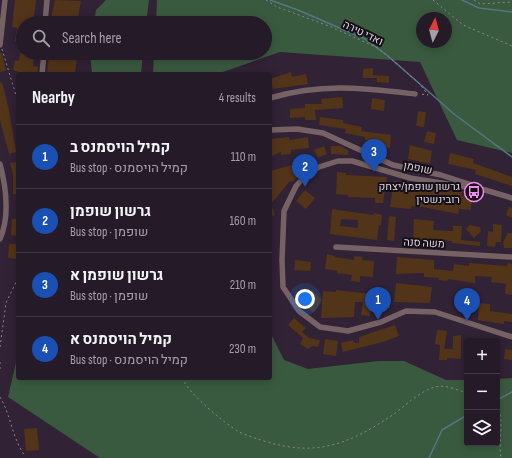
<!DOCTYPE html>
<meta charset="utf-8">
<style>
body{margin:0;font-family:"Sofia Sans Condensed",Heebo,sans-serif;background:#312734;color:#f1f3f6}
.controls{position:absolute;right:12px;bottom:12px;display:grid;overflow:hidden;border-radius:4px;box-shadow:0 2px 10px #0003}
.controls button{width:36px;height:36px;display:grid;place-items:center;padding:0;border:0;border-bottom:1px solid #423845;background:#251a28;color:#f1f3f6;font:20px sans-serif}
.compass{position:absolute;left:416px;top:12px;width:36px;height:36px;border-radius:50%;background:#251a28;box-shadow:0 2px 10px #0003;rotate:6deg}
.you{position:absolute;left:305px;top:299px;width:14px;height:14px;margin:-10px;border:3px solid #fff;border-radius:50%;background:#1a73e8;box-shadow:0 0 0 6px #1a73e833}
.badge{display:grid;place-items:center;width:26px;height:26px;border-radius:50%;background:#b45309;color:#fff;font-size:13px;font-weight:700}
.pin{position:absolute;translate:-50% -33px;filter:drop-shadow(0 1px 2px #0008)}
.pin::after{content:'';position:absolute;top:21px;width:14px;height:12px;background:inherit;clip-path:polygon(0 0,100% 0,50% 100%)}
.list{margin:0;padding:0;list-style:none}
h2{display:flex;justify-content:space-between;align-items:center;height:52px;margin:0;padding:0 16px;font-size:17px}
h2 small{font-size:13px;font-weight:400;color:#a3a1a8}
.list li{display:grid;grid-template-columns:26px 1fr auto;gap:12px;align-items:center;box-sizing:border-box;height:64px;padding:0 16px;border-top:1px solid #423845}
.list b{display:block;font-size:15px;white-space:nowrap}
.list p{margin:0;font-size:13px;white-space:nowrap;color:#a3a1a8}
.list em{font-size:13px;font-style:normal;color:#a3a1a8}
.icon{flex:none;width:22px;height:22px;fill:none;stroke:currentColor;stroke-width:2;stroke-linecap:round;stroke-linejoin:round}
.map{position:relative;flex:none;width:512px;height:458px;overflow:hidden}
.search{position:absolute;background:#251a28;box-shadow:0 2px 10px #0003;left:16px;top:16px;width:256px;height:44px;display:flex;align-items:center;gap:10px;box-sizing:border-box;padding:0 14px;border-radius:22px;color:#a3a1a8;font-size:15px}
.panel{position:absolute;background:#251a28;box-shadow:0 2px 10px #0003;left:16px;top:72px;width:256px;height:308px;border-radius:4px}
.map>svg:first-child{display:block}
</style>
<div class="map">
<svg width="512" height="458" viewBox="0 0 512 458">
<rect width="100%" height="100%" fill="#312235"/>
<path fill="#3a5a3f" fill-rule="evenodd" d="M106,0h43l-3,23h-52l2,-13z
M157,0h355v153l-55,-13 -37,-78 -140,-10 -63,22h-64l1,-21h111v-30h-109zM422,18h24v24h-24z
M90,53h53l-2,21h-49z
M270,332l14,28 24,9 70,-8h26l42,19h21v63h30v-64l15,-1v80h-412l-92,-61 10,-43v24h252z"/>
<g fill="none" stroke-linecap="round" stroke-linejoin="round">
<path stroke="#547684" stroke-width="1.5" d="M270,0l28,10 67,29 23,17 66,58 58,43
M462,0l17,8 33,4
M497,400l15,-8
M429,458l13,-28 25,-15"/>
</g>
<path fill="#523419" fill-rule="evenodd" d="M15,0h21l-3,23h-10v20l-8,-2 2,-13 -5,-1z
M55,0l26,1 -4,22 -26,-5z
M0,53h2l4,18 -6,1z
M20,53h15l-2,13 5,1 -1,7h-13l-11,-4 2,-10 4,1z
M49,55l28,2 -2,17h-28z
M373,68v7l16,1v7l-12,-1v-4h-14v-9z
M291,72l1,5 14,-3 2,10 -35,5 -3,-10z
M2,82l7,28 7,42 -7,2 -9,-34v-37z
M342,97l1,11 -28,2 1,10h-11v-3l-15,1v-9l15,-1v-4h17l-1,-5z
M372,98l13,2 -1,11 -13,-2z
M418,111l8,1 -2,15 -8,-1z
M320,117l23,3v3l19,4 -1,4 30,4 -1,13 -10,-1 1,-5 -16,-2v-3l-20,-4 1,-4 -27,-4z
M427,131l9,2 -2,11 -10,-2z
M289,137l1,3 18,-3 1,11 -18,2v4l-10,1v-3l-9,4 -2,-17z
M410,145l22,6 -2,13 -22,-5z
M324,146l3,8 -9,4 -4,-8z
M331,146h9l8,4v5l-17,-1z
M450,153l24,6 -1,4 39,14v9l-37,-12 1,-4 -28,-6z
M303,156l6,11 -9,5 1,1 -9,9 -2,-1 -19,23 4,11 -5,2v-46l29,-8 -3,-3z
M16,162l2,8v24h-5v-19l-3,-12z
M337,172l9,1v2l41,2 -4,26h-8v-5l-27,-1v-2l-12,-1z
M394,181l9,1v4l39,4 1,-1 19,3 -1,4 11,1 -1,13 -12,-1 -1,5 -35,-7 -12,-1v3l-21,-2z
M305,190l10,8 -9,11 -10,-8z
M509,207l3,1v10l-6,-3z
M332,209l41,6 1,-2 8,2 -1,11 -2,-1 -2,15 -47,-6zM341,219l17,1v8l-18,-2z
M389,216l7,1 -2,24 -7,-1z
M12,219h6v17l-7,-1z
M414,219l20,2 -1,9 20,1v-5h9l-1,14 19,2v4l-28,-3v-2l-20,-1v4l-19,-1z
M493,224l9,1 -1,17h-5l-1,5 -8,-1 1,-15 5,1z
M470,225l10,2 1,4 -7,7 -8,-9z
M508,233h4v15h-8l-1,-6z
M9,244h9v15l-10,-1z
M327,254l8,2v1l19,3v-4l9,1 -1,3 12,1 -1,16 -13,-1v6l-9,-1 1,-6 -15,-2v-2l-12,-2z
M397,257l37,3v9l19,2 1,-7 15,2v-3l38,3 1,-3 4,1v31l-7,-1 1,-10 -15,-2 1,-5 -17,-1v7l-27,-4 -1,2 -9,-1 1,-2 -15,-1v-4l-28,1z
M295,260l16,2 -1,9 -16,-1z
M396,283l36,4 -2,16 -36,-1z
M312,290l10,10 -9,13 -14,-13z
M336,290l36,4 -2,22 -9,-1 2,-13h-8l-1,15 -33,1 2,-27 13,1z
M388,292l2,16 -9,1 -2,-16z
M479,303l11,1v7l22,3v8l-8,-1v3l-26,-4z
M294,318l12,10 -4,4 7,6 11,2 -2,7 -6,-1 -4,3 -8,-5 3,-6 -15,-13z
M395,325l4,11 -16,6 -40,10 -2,-9 12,-3v2l6,1v-6z
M437,330l10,1 -3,18h9v-13l8,-1v24l-14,-1v2h-8l1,-15 -5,-1z
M325,339l13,2 -2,15 -13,-2z
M505,349l7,1v10l-8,-1z
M37,428l2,22 -13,1 -2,-22z"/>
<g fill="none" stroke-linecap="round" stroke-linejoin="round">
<path stroke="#8e8291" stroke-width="1" stroke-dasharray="2 3" stroke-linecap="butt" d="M266,0l11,7 52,19 49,22 42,36 8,11 -8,-1
M433,0l30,25 49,21
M474,0l6,4 32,-2
M2,49l16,53
M0,347l6,-44 12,-25
M0,362v8
M182,378c7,16 41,44 57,54 64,26 98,21 155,-18 12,-9 24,-21 38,-26 12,-5 24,2 35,5
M0,397c11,18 12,41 25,59
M497,405c8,15 1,36 4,53"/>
<path stroke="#766265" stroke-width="5.5" d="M45,23l2,-23
M0,45l5,-45
M42,74l2,-21
M270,98c53,-15 91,-10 145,-4
M270,130l27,-1 26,4 70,32 48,10 31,10
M0,164c6,23 10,52 0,75
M512,198l-27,-8 -75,-12 -58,-17h-14l-19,6 -13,8 -10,11 -12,25 -2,49 1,27 16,24 21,16 28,4 33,-9 25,-11 29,1 77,25
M336,247l176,10"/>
</g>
<defs>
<symbol id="bus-ring" viewBox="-11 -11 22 22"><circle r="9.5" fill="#150f17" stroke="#f589ef" stroke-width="1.5"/><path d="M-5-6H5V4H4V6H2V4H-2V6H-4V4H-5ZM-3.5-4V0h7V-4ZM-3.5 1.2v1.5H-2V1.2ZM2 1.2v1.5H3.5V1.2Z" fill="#f589ef"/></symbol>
</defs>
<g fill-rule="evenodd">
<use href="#bus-ring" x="463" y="181" width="22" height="22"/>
</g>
<g text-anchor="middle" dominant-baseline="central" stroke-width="4" stroke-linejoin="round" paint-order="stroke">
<g font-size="11" fill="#ddd3df" stroke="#150f17">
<text transform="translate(363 33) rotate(26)">ואדי טירה</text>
<text transform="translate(418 168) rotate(11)">שופמן</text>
<text transform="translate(424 243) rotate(3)">משה סנה</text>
</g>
<g font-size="11" fill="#ddd3df" stroke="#150f17" text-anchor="end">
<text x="460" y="186">גרשון שופמן/יצחק<tspan x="460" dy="13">רובינשטין</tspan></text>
</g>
</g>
</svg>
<div class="controls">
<button>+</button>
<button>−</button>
<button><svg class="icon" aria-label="layers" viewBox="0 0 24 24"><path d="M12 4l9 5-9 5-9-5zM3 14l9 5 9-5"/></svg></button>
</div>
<svg class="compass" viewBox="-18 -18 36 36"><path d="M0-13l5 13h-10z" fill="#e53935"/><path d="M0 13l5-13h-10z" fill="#a3a1a8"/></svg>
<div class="you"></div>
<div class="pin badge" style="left:378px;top:320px;background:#1a4fb4">1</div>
<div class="pin badge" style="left:305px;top:187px;background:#1a4fb4">2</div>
<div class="pin badge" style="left:374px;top:172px;background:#1a4fb4">3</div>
<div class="pin badge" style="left:467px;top:321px;background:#1a4fb4">4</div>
<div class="search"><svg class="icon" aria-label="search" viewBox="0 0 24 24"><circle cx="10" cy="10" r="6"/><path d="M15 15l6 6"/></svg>Search here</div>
<section class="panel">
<h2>Nearby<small>4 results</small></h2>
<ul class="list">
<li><span class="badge" style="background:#1a4fb4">1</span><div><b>קמיל הויסמנס ב</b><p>Bus stop · קמיל הויסמנס</p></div><em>110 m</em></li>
<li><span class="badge" style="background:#1a4fb4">2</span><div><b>גרשון שופמן</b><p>Bus stop · שופמן</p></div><em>160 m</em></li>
<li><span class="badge" style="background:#1a4fb4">3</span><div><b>גרשון שופמן א</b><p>Bus stop · שופמן</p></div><em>210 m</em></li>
<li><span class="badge" style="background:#1a4fb4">4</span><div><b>קמיל הויסמנס א</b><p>Bus stop · קמיל הויסמנס</p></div><em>230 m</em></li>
</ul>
</section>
</div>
